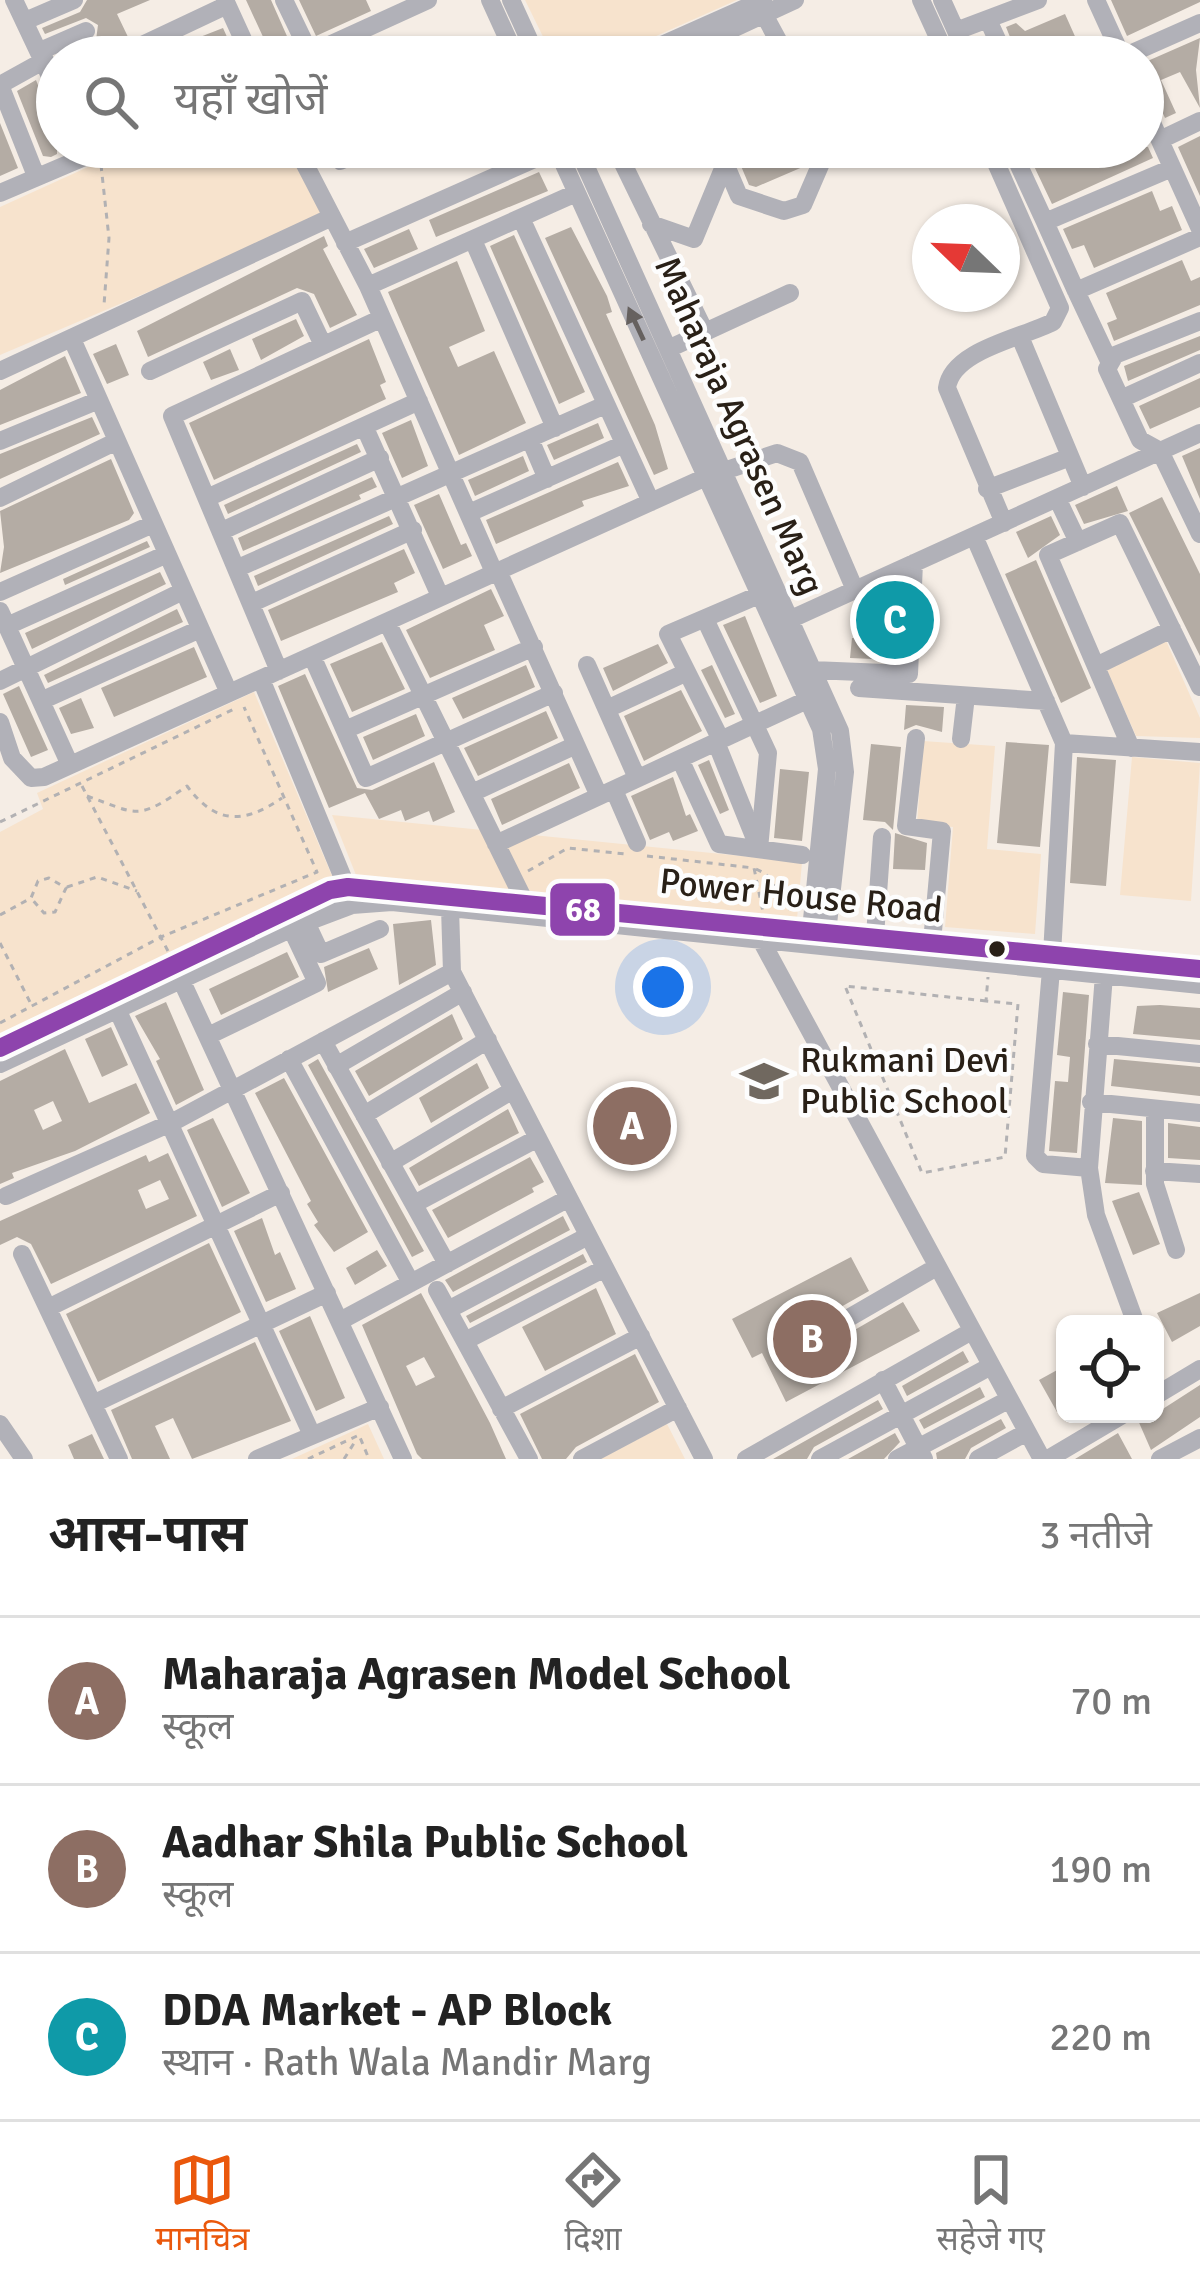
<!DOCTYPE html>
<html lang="hi">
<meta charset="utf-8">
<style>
body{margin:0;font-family:Signika,"Noto Sans Devanagari",sans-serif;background:#f2f2f2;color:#222}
.controls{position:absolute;right:36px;bottom:36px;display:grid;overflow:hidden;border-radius:18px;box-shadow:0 3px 9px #0004}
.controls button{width:108px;height:108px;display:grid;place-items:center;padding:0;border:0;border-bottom:3px solid #e0e0e0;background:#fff;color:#222;font:60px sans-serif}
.compass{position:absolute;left:912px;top:204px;width:108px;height:108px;border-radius:50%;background:#fff;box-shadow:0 3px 9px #0004;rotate:293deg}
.you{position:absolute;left:663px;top:987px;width:42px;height:42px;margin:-30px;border:9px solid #fff;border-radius:50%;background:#1a73e8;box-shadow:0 0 0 18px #1a73e833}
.badge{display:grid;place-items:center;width:78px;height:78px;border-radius:50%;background:#ea580c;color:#fff;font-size:39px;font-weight:700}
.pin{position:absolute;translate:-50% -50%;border:6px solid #fff;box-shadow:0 3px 12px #0006}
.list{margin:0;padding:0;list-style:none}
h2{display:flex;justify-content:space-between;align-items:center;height:156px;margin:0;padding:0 48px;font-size:51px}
h2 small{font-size:39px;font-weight:400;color:#767676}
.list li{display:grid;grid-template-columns:78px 1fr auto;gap:36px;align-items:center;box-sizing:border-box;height:168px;padding:0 48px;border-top:3px solid #e0e0e0}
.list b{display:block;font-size:45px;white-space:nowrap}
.list p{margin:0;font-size:39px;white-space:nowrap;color:#767676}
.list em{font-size:39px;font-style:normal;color:#767676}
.icon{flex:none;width:66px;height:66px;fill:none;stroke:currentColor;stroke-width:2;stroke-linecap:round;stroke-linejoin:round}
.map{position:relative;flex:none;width:1200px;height:1459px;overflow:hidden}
.search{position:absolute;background:#fff;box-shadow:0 3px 9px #0004;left:36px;right:36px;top:36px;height:132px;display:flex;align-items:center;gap:30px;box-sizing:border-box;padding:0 42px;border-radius:66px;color:#767676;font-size:45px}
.sheet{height:660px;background:#fff}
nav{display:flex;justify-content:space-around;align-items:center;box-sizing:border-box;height:168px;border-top:3px solid #e0e0e0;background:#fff;font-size:33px;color:#767676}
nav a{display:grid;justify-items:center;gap:6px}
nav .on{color:#ea580c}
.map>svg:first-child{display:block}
</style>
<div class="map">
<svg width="1200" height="1459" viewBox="0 0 1200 1459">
<rect width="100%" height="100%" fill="#f5ede5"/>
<path fill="#f7e3cd" d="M525,0h212l-128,57h-56z
M132,147h163l34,68 -329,140v-148z
M1164,636l36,82v20l-64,-2 -30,-68z
M254,692l79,186 -333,161v-207l43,-23 -6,-16z
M923,741l72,5 -8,103 54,5 -6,80 -90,-7 8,-100 -36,-3z
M1132,757l68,6 -9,138 -71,-6z
M332,815l470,47 -5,57 -441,-44z
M368,1424l16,35h-92z
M667,1424l18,35h-85z"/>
<path fill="#b4aca4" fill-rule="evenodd" d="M87,0h63l-33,14 11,23 -18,8 -6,12h-44l36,-17 2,-15 -12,-7 -41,16 -3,-6 38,-16z
M246,0h25l19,43 -20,9z
M299,0h67l5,11 -55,25z
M1111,0h89v2l-73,34z
M1065,14l17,38 -64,5 -12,-30 10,-4 9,8z
M223,28l13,29h-22l-5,-9 -20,9h-40z
M1200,38l-4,32 4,38 -20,-36 -19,8 15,33 -11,5 -10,-22 -12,-6v-27z
M36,80l21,54v20l-6,3 -8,-1 -26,-65z
M0,123l18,45 -18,8z
M1200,136v60l-22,-49z
M733,147h78l1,3 -7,16 -49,21 -7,-2z
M1052,147h96l5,11 -101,46 -19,-40 16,-8z
M539,172l9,19 -112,46 -7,-17z
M1152,191l8,20 12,-5 10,24 -88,38 -10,-23 -12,4 -9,-20z
M571,227l36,69 5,16 -6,2 49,111 13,44 -14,6 -109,-237z
M409,229l9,20 -44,19 -10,-19z
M514,235l71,157 -26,12 -69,-158z
M324,236l4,10 -5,3 34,66 -27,13 -16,-34 -17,-6 -149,69 -11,-26z
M1182,260l9,21 9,-4v28l-86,36 -7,-18 10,-4 -11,-26z
M457,261l28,70 -36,16 9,20 36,-16 32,72 -67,32 -71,-163z
M296,319l8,17 -43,24 -9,-21z
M1200,336v14l-72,31 -4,-15z
M369,339l17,43 -6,3 6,14 -172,81 -25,-57z
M116,344l13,31 -22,9 -14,-30z
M230,349l9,21 -28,10 -8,-18z
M65,356l16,37 -81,32v-35z
M1200,378v29l-50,22 -11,-23z
M92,417l8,17 -100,45v-25z
M411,420l17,46 -26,12 -20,-45z
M598,423l6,15 -50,22 -7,-15z
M357,444l4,8 -133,62 -4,-9z
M1200,448v51l-18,-43z
M523,456l6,15 -54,25 -7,-16z
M111,459l23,54 -5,7 -129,53 4,-26 -4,-36z
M618,462l11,24 -47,15 2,5 -88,38 -10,-24z
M372,477l5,10 -18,8 2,4 -118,52 -5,-13z
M1117,486l11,25 -44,13 -9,-19z
M439,494l22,51 5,-2 6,13 -29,13 -29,-64z
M1162,497l38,77v82l-71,-143z
M389,516l4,8 -135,62 -4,-10z
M1051,516l9,19 -32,23 -12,-26z
M147,541l3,6 -85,38 -2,-6z
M404,549l11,24 -21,10 4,9 -117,49 -13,-31z
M1036,560l55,128 -30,15 -56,-129z
M160,572l6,12 -134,65 -7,-16z
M491,589l13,27 -20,9 11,25 -65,28 -24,-48z
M885,601l14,1 -3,58 -46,-2 2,-20 30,2z
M177,609l6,13 -135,61 -4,-8z
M745,616l32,80 -17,7 -37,-78z
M382,642l23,47 -53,23 -22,-48z
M658,644l10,19 -55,28 -10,-23z
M194,647l13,30 -93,40 -13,-29z
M526,665l9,22 -72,32 -11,-21z
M712,665l23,49 -10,4 -24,-48z
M305,674l52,114 15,2 62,-28 21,50 -22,10 -4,-11 -24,10 -4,-11 -22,9 -14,-26 -36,15 -51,-122z
M19,686l29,64 -17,7 -28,-63z
M681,690l21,41 -58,30 -20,-45z
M81,698l13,30 -23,6 -12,-26z
M906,705l38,2 -2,25 -26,-7 -12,5z
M546,711l12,27 -80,38 -14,-28z
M416,714l9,22 -52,24 -10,-23z
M1006,742l43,3 -9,102 -43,-4z
M871,744l30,3 -8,83 -8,-8 -22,-2z
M1077,757l39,3 -10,126 -36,-3z
M709,760l20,50 -9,4 -22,-49z
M569,763l11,25 -78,37 -11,-26z
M780,769l29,3 -7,69 -28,-3z
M673,777l13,39 4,-2 8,17 -25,10 -4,-9 -19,8 -19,-44z
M895,833l32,10 -2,27 -32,-1z
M431,920l5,45 -37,20 -6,-61z
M369,948l9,21 -50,23 -4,-25z
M287,952l12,25 -78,38 -12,-26z
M1063,992l26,3 -12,158 -28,-2 6,-70 13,1 2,-25 -13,-2z
M166,1002l38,88 -28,15 -20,-44 4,-2 -25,-43z
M1160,1005l40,3v32l-67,-6 4,-28z
M452,1014l11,25 -94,57 -14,-25z
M111,1027l17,38 -26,12 -17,-38z
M65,1049l24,54 47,-20 14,30 -75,38 -63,22 2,5 -14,6v-103zM53,1101l9,20 -19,9 -9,-20z
M318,1059l106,192 -12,6 -104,-192z
M1114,1059l86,8v29l-89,-10z
M477,1063l12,25 -58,35 -12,-25z
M284,1078l84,154 -34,20 -20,-27 4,-3 -11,-18 4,-3 -56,-108z
M508,1109l11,24 -100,53 -10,-18z
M213,1118l37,75 -28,14 -35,-77z
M1113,1118l29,3v64l-37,-2z
M1168,1123l32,4v33l-32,-2z
M168,1153l29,63 -146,68 -20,-40 -14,-7 -17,8v-24l146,-66 3,7zM160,1180l9,19 -23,10 -8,-19z
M530,1157l14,25 -12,6 2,4 -86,46 -16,-28z
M1139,1192l21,52 -27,11 -21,-54z
M563,1216l7,14 -117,62 -8,-12z
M262,1218l13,37 5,-3 16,37 -30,13 -32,-71z
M209,1243l32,69 -143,70 -32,-68z
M377,1250l10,16 -32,19 -9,-17z
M583,1254l4,8 -117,61 -4,-7z
M851,1257l18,34 -44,25 -3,19 17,4 64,-37 17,29 -134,71 -24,-49 -10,5 -20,-39z
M596,1288l20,46 -71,37 -23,-44z
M421,1293l69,130 16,36h-84l-5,-5 -55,-129zM424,1357l11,20 -19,9 -10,-20z
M1200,1293v33l-28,16 -15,-29z
M310,1316l35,82 -29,13 -37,-80z
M255,1342l36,79 -99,38 -19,-41 -18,8 15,33h-38l-21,-49z
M963,1351l6,11 -62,34 -5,-10z
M635,1354l24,48 -83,45 -10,12h-24l-22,-45z
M1059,1369l6,13v26l-8,4 -18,-32z
M1200,1385v32l-49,33 -14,-32 18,-4z
M980,1387l5,10 -61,32 -5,-9z
M878,1400l5,9 -69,38 -7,12h-34z
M1001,1419l5,9 -35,20 -6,11h-28l-1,-6z
M895,1433l5,9 -16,17h-36z
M1118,1433l14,26h-57z
M92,1434l12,25h-30l-6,-14z"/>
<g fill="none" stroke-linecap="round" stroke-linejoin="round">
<path stroke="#b2b1b3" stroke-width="3" stroke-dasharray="6 6" stroke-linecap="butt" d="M101,165l8,73 -5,67
M82,786l87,167
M87,796c51,18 49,26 100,-10 29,39 57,38 95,12
M0,822l236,-114
M647,856l107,12 9,44
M756,869l10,5 25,37
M528,871l40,-23 57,6
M67,887l30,-10 40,14
M0,915l31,-17 7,-17 11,-3 17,10 -11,24 -11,1 -13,-15
M0,943l31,61
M986,1001l-141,-15 77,187 83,-16 13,-153 -32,-3 2,-24
M0,1023l161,-86 156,-65 -73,-165
M308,1459l51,-24 10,24
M344,1459l12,-19"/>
<path stroke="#b1b1b8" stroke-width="18" d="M14,0l43,91
M225,0l26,57
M284,0l26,54
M490,0l26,57
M511,0l26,57
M921,0l26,57
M942,0l14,31 82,-31
M1096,0l26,57
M760,7l27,50
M25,21l49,-21
M989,22l16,35
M956,31l12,26
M40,51l46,-20
M117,57l110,-52
M303,57l125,-57
M635,57l128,-57
M672,57l123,-57
M753,57l27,-12
M1123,57l77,-34
M0,85l36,91
M0,85l45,-25
M1143,103l57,126
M1160,140l40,-19
M296,147l72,139 126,286
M556,147l265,582 6,40 -17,171
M577,147l263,584 5,41 -19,170
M615,147l90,185 -37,17
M718,147l21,49 45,15 19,-6 25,-58
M989,147l71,161 -7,14c-31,16 -101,28 -106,66l57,135
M1010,147l5,10 24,-10
M1015,157l30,65 127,-54
M340,161l32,-14
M0,193l108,-46
M521,218l130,284
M1045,222l31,69 124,-54
M651,224l43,15 31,-75
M473,240l82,188
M345,243l212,-94
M368,286l208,-93
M1076,291l33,70
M1200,321l-85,34 -8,14 33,71 20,11 40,83
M705,332l85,-39
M72,339l157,354
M1021,339l62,148
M0,371l332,-154
M150,371l152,-70 21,44
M1121,399l79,-36
M365,428l75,168
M530,439l17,40
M0,441l99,-41
M987,489l83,-32
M0,498l117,-57
M207,498l212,-97
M1057,498l21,44
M469,513l155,-69
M222,531l158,-73
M974,536l90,207 -12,211
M238,568l367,-163
M498,571l101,225
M0,592l153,-68
M252,603l161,-73
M0,611l70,154
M705,619l63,134 -9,96
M387,622l137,278
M778,625l422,-192
M7,626l160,-72
M312,656l54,122 188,-85
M587,665l50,113
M1096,666l76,-37
M812,670l97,4 5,-111
M279,671l-107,-255 208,-97
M261,679l89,216
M0,681l183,-90
M859,688l187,13
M43,700l157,-71
M607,709l80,-37
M0,722l12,36 19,20 13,-1 662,-300 71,-24 23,9 55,128
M345,730l189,-83
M916,738l-10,88 36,5 -10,111
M961,739l5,-43
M721,740l-53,-106 91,-39
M716,742l41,102
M1064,743l136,9
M1131,748l-83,-193 72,-32 80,164
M680,759l39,85 83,11
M614,790l23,53
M472,793l104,-48
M496,844l311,-144
M450,908l2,64 252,487
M306,922l15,32 59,-25
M756,931l286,528
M875,936l7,-99
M1051,970l-16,186 8,8 46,4
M178,973l225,486
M1104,975l-15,193 7,47 40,109
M117,1009l195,426
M208,1036l109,-53 -26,-55
M323,1041l124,223
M1097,1044l103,10
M0,1048l330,-158 18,-3 852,82
M289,1059l122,224
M0,1064l299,-139 53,-20 40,-3 808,83
M336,1066l127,-74
M1091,1102l109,11
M1155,1109v75l21,66
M364,1115l124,-75
M390,1163l123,-73
M1154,1171l46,3
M6,1196l167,-74 279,-150
M414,1204l124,-66
M22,1254l97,205
M437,1290l92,169
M48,1308l233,-115
M448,1310l140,-74
M340,1321l229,-123
M833,1327l102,-59
M465,1341l140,-73
M883,1380l41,79
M1155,1396l45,-27
M93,1404l234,-111
M501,1409l140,-73
M0,1424l24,35
M257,1459l123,-52
M582,1459l96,-51
M746,1459l224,-127
M820,1459l169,-92
M897,1459l111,-59
M978,1459l49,-27
M1048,1459l76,-45
M1160,1459l40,-21"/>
<defs>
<path id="bus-1" d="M0,1048l330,-158 18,-3 852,82"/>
</defs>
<use href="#bus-1" stroke="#fdfdfd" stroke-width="27"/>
<use href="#bus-1" stroke="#8e44ad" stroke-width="18"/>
</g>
<defs><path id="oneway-solid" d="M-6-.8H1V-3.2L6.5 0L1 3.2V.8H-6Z" transform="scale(3)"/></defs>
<use fill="#66615f" href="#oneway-solid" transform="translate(636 324) rotate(-115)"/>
<defs>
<symbol id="school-bare" viewBox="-9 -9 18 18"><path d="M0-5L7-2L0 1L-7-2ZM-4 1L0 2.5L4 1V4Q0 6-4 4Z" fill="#70685f" stroke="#fdfdfd" stroke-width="2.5" paint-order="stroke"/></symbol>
</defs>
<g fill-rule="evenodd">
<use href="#school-bare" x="731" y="1048" width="66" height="66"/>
</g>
<circle fill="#292017" stroke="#fdfdfd" stroke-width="4.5" cx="997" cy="949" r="10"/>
<g text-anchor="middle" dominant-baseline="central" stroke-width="9" stroke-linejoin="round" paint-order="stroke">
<g font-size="36" fill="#292017" stroke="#fdfdfd">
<text transform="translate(739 426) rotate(66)">Maharaja Agrasen Marg</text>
<text transform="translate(801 896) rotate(6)">Power House Road</text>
</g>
<g font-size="36" fill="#292017" stroke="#fdfdfd" text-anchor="start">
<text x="800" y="1060">Rukmani Devi<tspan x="800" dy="41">Public School</tspan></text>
</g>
</g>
<rect stroke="#fdfdfd" stroke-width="4.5" x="548" y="881" width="69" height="57" rx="12" fill="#8e44ad"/>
<g font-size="33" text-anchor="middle" font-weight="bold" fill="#fff">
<text x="583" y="921">68</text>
</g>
</svg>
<div class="controls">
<button><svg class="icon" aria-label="locate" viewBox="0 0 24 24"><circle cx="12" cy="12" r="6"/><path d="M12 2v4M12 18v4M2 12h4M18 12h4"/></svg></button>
</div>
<svg class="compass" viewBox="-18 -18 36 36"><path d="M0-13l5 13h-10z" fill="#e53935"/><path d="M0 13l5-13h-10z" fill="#767676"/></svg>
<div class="you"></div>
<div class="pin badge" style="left:632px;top:1126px;background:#8d6e63">A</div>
<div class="pin badge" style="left:812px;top:1339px;background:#8d6e63">B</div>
<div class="pin badge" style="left:895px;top:620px;background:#0f9aa8">C</div>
<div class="search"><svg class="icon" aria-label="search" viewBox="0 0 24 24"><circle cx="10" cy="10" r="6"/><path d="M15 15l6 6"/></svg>यहाँ खोजें</div>
</div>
<section class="sheet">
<h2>आस-पास<small>3 नतीजे</small></h2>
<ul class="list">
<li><span class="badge" style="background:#8d6e63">A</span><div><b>Maharaja Agrasen Model School</b><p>स्कूल</p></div><em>70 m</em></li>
<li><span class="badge" style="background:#8d6e63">B</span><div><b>Aadhar Shila Public School</b><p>स्कूल</p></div><em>190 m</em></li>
<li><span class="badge" style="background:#0f9aa8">C</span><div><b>DDA Market - AP Block</b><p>स्थान · Rath Wala Mandir Marg</p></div><em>220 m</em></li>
</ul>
</section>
<nav>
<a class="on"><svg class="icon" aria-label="map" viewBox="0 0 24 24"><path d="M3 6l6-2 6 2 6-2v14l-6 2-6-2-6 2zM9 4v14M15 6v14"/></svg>मानचित्र</a>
<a><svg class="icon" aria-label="directions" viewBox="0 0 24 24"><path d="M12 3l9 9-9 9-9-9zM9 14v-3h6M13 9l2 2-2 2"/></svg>दिशा</a>
<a><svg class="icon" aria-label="saved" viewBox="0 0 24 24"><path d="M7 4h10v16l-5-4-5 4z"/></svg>सहेजे गए</a>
</nav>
